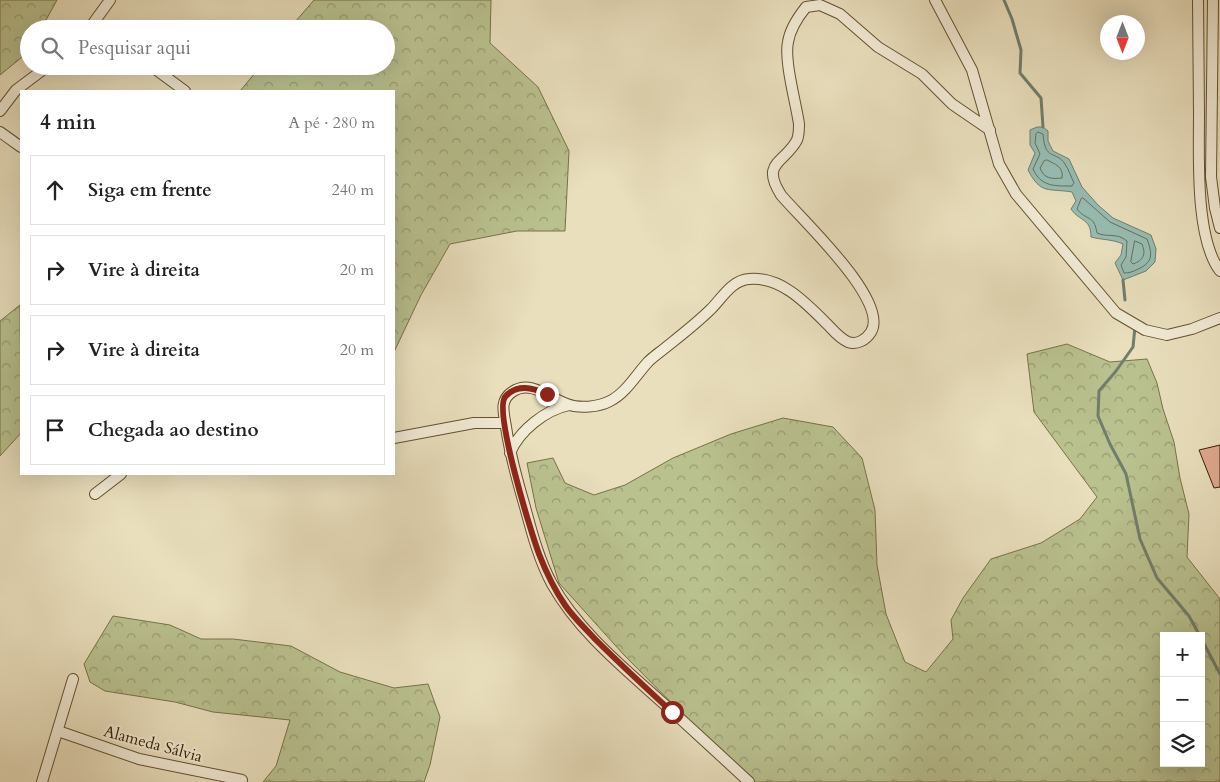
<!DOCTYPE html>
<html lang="pt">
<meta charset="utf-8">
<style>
body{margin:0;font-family:Cardo,serif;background:#f2f2f2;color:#222}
.controls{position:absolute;right:15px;bottom:15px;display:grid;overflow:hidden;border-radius:0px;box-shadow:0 5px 20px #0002}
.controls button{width:45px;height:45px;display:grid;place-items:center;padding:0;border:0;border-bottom:1px solid #e0e0e0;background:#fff;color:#222;font:25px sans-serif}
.compass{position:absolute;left:1100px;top:15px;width:45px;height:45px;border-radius:50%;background:#fff;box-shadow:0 5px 20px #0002;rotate:180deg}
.stop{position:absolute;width:15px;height:15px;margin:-11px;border:4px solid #8f2418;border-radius:50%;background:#fff}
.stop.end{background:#8f2418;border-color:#fff;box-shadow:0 1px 5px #0008}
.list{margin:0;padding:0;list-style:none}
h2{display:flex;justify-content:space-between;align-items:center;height:65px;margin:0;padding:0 20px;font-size:21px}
h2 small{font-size:16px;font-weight:400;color:#767676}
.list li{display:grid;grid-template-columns:32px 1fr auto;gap:15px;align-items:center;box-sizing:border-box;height:70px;margin:0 10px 10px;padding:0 10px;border:1px solid #e0e0e0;border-radius:0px}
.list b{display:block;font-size:19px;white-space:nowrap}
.list em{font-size:16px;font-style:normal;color:#767676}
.icon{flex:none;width:28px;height:28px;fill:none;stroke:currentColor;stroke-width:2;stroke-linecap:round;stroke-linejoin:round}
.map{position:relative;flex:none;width:1220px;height:782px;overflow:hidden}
.search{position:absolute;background:#fff;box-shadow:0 5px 20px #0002;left:20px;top:20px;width:375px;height:55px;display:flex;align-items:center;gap:12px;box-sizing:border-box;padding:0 18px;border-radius:28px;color:#767676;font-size:19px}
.panel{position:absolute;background:#fff;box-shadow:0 5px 20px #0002;left:20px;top:90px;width:375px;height:385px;border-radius:0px}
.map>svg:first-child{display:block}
</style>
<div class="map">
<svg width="1220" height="782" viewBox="0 0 1220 782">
<defs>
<pattern id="forest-crowns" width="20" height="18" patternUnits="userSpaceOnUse" patternTransform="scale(1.25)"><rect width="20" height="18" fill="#b9c18f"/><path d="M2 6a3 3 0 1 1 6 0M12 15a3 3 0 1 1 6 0" fill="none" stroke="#979c73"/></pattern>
</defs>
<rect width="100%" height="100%" fill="#e9dfbd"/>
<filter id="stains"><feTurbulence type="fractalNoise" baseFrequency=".004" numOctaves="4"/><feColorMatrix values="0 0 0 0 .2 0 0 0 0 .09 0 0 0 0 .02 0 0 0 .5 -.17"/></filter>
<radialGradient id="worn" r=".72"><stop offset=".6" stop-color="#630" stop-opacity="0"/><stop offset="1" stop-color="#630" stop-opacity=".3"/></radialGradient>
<path fill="url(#forest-crowns)" stroke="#787248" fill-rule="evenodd" d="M0,0h57l-16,29h-12l-2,24 -27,22z
M314,0h177l-1,43 48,44 31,64 -4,80h-48l-67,13 -29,51 -27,57v-261h-154l21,-25h125v-37h-97z
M20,305l1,128 -21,23v-135z
M1067,344l43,18 37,-3 10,24 6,26 11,33 6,36 9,36 -2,43 33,42v183h-465l-22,-17 -109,-110 -65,-72 -23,-75 -9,-45 26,-5 12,25 29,12 31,-10 48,-27 58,-24 52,-16 50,9 29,31 13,52 2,55 9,49 19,48 21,10 27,-33 -2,-19 12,-22 28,-39 50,-16 39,-24 17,-22 -63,-85 -7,-58zM1164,636h37v127h-37z
M113,616l57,9 31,14h32l58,7 49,26 54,16 34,-4 12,33 -10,48 -6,17h-161l13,-16 14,-46 -77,-8 -38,-10 -70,-11 -15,-9 -6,-18z"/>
<path fill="#97bcb2" stroke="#717e6c" d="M1037,127h6l5,4v10l5,10 16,8 13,28 16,18 15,13 38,17 5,14 -1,13 -9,9 -23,9 -8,-17 6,-8 2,-11c-11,-5 -21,-4 -32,-7 0,-19 -11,-15 -20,-28l5,-8 -4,-9c-24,-4 -31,3 -44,-22l7,-17 -5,-8v-15z"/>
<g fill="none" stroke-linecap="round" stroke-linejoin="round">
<path stroke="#676f5a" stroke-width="1" d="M1038,132l5,2c2,28 13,16 22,30 4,6 6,13 9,19l-2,3c-17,0 -31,1 -39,-17l7,-15 -5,-11 1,-9z
M1047,160c8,4 17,7 15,18 -10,1 -18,1 -22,-10l4,-7z
M1083,198l27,24 37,17c6,16 6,24 -11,31 -4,2 -7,3 -12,3l-3,-8 5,-8 1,-16c-11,-9 -19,-3 -30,-8 -3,-19 -11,-12 -20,-24l4,-10z
M1135,241l7,3c4,10 2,16 -9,20l-2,-2z"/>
<path stroke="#717e6c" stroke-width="3" d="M1004,0l8,19 9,31 -1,23 21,25 2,29
M1123,280l2,20
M1135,327l-2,20 -17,24 -17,20 -1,25 12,28 16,30 14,65 17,39 32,38 11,20
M1201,638l19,36"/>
</g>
<path fill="#dea98f" stroke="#372202" d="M1220,445v42l-6,1 -15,-38z"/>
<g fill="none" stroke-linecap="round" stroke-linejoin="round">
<defs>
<path id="minor" d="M935,0l37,70 27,94 17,30 100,119 29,17 22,5 25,-6 28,-11
M1198,0c0,38 1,76 1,114 0,42 -4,124 21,157
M1213,0l-2,177 4,31 5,20
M89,29l21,-29
M151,66l34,25
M0,111l16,-21 32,-24
M0,132l21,15
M394,438l80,-15h31
M510,453c9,-22 35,-43 59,-48
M95,494l26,-20
M58,731l81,28 103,21
M42,782l31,-103
M749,782c-28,-26 -56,-52 -85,-78 -40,-36 -85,-72 -112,-120 -13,-24 -20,-51 -27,-77 -8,-27 -15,-53 -19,-80 -2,-14 -7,-26 6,-35 19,-13 37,6 55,12 12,5 32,3 43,-3 16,-8 26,-26 38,-39 5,-5 11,-9 17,-14 15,-12 32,-25 46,-39 11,-11 21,-29 38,-30 32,-3 57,24 78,45 6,6 12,14 21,18 9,3 18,-2 23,-10 19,-31 -70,-113 -90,-137 -21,-33 4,-32 16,-55 2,-5 2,-11 2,-16 -3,-21 -15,-63 -11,-82 2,-13 10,-25 18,-35l14,-2 20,9 38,33 44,27 30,30 38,26"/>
</defs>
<use href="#minor" stroke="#645131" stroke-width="12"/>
<use href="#minor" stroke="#f1ead4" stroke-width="10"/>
</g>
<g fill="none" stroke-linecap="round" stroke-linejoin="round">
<path stroke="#8f2418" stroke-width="6" d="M547,394c-14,-6 -30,-11 -42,3 -11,15 26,136 34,157 7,18 15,35 26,51 8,12 20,23 30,34 25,25 51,49 77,73"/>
</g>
<g text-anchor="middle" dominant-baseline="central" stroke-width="4" stroke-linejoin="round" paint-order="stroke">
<g font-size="16" fill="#372202" stroke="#f1ead4">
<text transform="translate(153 744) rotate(15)">Alameda Sálvia</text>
</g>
</g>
<rect width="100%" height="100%" filter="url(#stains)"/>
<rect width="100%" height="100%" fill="url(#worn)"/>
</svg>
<div class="controls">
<button>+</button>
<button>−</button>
<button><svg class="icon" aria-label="layers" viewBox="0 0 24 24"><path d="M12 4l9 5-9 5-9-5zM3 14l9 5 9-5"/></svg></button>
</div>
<svg class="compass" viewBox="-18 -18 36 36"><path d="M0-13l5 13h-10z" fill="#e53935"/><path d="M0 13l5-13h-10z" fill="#767676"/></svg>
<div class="stop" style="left:672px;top:712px"></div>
<div class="stop end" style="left:547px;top:394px"></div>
<div class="search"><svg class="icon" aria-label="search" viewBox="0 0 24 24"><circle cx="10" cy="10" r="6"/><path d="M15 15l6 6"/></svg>Pesquisar aqui</div>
<section class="panel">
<h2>4 min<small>A pé · 280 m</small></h2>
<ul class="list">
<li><svg class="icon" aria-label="ahead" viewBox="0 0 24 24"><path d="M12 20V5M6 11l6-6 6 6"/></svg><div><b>Siga em frente</b></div><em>240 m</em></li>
<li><svg class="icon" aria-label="right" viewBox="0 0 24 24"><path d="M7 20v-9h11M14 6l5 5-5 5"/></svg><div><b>Vire à direita</b></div><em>20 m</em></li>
<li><svg class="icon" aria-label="right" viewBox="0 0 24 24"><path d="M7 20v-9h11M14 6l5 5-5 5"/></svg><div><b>Vire à direita</b></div><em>20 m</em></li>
<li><svg class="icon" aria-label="arrive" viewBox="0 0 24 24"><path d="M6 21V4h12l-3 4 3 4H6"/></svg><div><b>Chegada ao destino</b></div></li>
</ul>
</section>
</div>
